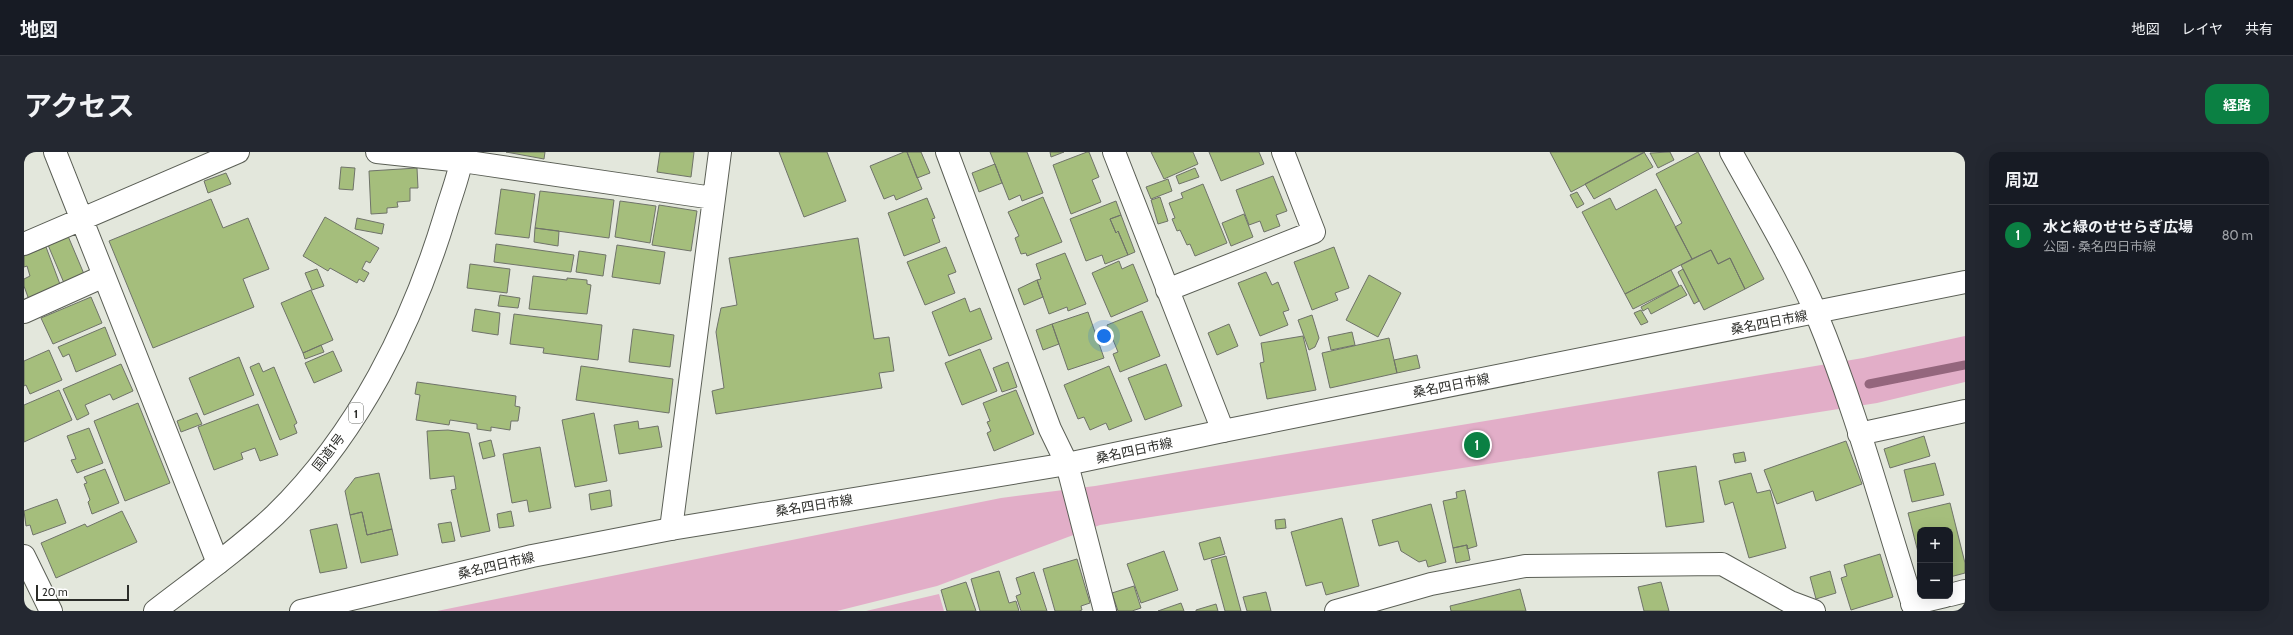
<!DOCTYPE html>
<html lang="ja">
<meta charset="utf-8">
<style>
body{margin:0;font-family:Cabin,"Noto Sans JP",sans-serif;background:#242831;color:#f1f3f6}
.controls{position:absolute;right:12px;bottom:12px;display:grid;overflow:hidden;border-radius:8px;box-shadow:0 4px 16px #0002}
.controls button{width:36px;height:36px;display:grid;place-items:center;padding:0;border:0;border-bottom:1px solid #363941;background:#171b24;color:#f1f3f6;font:20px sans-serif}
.scale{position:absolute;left:12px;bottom:10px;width:93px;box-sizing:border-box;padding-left:4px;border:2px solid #2c2d29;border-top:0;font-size:11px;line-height:14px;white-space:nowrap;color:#2c2d29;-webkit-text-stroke:3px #fff;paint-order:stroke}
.you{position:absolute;left:1080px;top:184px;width:14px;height:14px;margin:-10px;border:3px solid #fff;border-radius:50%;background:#1a73e8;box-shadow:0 0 0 6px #1a73e833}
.badge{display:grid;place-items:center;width:26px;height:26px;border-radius:50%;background:#0b8043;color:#fff;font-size:13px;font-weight:700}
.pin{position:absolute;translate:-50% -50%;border:2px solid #fff;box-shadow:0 1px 4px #0006}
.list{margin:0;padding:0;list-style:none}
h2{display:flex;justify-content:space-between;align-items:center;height:52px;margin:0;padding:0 16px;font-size:17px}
h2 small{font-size:13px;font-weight:400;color:#9ea1a6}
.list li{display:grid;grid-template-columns:26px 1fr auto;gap:12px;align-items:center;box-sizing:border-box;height:60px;padding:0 16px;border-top:1px solid #363941}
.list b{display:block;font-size:15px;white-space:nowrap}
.list p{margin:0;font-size:13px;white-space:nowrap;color:#9ea1a6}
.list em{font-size:13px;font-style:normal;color:#9ea1a6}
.map{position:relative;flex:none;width:1941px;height:459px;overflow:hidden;border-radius:12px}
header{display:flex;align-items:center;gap:24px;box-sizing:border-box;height:56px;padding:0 20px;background:#171b24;border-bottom:1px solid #363941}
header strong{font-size:19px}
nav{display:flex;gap:22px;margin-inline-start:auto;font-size:14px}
.intro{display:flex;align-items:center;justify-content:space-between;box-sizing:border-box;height:96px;padding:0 24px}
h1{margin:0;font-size:28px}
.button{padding:10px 18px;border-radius:12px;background:#0b8043;color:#fff;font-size:14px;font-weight:700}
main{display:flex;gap:24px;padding:0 24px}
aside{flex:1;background:#171b24;border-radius:12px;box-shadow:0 4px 16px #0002}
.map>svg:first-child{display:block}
</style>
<header>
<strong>地図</strong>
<nav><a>地図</a><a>レイヤ</a><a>共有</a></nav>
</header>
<div class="intro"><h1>アクセス</h1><a class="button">経路</a></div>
<main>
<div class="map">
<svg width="1941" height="459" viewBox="0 0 1941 459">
<rect width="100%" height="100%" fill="#e3e7dc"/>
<path fill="#e2aec8" d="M1941,184v46l-88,21 -777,122 -163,61 -100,25h-400l564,-113 94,-12 768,-128z
M915,442l5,17h-78z"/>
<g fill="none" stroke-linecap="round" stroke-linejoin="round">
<path stroke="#94667d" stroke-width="9" d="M1845,232l96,-19"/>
</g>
<path fill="#a5be7c" stroke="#6f7369" d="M482,0h39l-1,7z
M636,0h34l-3,25 -34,-5z
M755,0h48l19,49 -42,16z
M880,0h3l15,37 -26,11 -2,-5 -10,4 -14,-33z
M883,0h14l9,21 -13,5z
M966,0h37l16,41 -21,8 -2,-6 -11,5z
M1026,0h14l-13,5z
M1063,0h2l10,25 -7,3 9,22 -30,12 -18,-49z
M1127,0h42l5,12 -34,15z
M1185,0h50l5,12 -43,17z
M1526,0h95l-74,40z
M1620,0l9,15 -59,32 -9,-15z
M1646,0l4,8 -16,8 -8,-15z
M1674,0l66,127 -19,10 -15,-31 -12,6 -7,-14 -19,9 -17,-32 7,-4 -26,-49z
M971,12l7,19 -23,9 -7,-19z
M317,15l14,1 -2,22 -14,-1z
M393,16l1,20h-8v13l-13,1 1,5 -11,1v5l-16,1 -2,-43z
M1171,16l4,9 -20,7 -3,-8z
M202,21l5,11 -23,9 -4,-12z
M1249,24l14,35 -11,4 4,11 -16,6 -4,-11 -11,4 -13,-35z
M1144,27l4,12 -21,8 -5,-12z
M1179,32l24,59 -32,13 -5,-12 -3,1 -7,-15 -3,1 -5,-12 3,-1 -6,-15 14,-5 -2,-5z
M477,37l34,5 -6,44 -34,-4z
M1632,37l36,70 -67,35 -43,-82 28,-14 6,12z
M516,39l74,9 -5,38 -74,-10z
M1553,40l7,12 -7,4 -7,-13z
M1019,45l19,45 -35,14 -1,-3 -5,1 -6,-16 4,-2 -11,-24z
M1136,45l8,24 -10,3 -7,-24z
M903,46l8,20 -3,1 8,23 -36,14 -16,-43z
M187,47l12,29 25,-10 21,51 -26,10 11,28 -101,41 -44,-107z
M596,49l36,5 -6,37 -35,-6z
M1092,49l5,14 -11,4 6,14 2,-2 10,24 -23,9 -3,-9 -16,6 -16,-42z
M635,53l38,6 -6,40 -39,-6z
M1220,62l9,23 -22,9 -9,-23z
M1097,63l14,37 -7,3 -10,-24 -2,2 -6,-14z
M301,65l54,31 -9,15 -4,-2 -4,8 7,4 -5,9 -5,-3 -2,4 -27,-15 -2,3 -25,-15z
M333,66l27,6 -2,10 -27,-5z
M511,76l24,3 -1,15 -24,-4z
M44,84l16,38 -20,9 -16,-38z
M834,86l16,101 15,-2 5,34 -15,2 3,15 -166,26 -4,-23 12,-3 -8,-56 5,-24 16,-3 -8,-47z
M472,92l78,11 -3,17 -77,-10z
M593,93l48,7 -5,32 -48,-7z
M22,95l15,40 -32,13 -5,-14v-7l6,-3 -3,-10 -3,1v-11z
M922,95l10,25 -8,3 7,18 -30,12 -18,-43z
M1310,95l15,41 -14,5 3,7 -26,10 -18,-48z
M1687,98l7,14 12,-6 15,31 -41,21 -23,-45z
M555,99l27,4 -3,21 -27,-4z
M1041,101l21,51 -18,7 -1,-4 -18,7 -12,-34 4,-1 -5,-15z
M1095,109l3,8 11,-5 15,37 -37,16 -19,-44z
M446,112l40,5 -3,24 -40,-5z
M293,117l7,17 -12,4 -7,-17z
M1659,117l16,32 -5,3 -16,-32z
M1647,118l8,16 -46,23 -8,-15z
M1242,120l6,13 6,-3 11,28 -6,2 5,13 -28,11 -22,-53z
M1345,123l32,18 -23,44 -32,-17z
M509,124l34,4v-2l20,2v4l4,1 -4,29 -58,-5z
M1013,128l6,17 -19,8 -6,-16z
M1657,133l6,10 -36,19 -3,-6 -5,3 -2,-4z
M287,138l22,50 -30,13 -22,-50z
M476,143l20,3 -2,10 -20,-2z
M67,145l11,26 -49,21 -12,-26z
M941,146l5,14 10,-4 12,31 -43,17 -17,-44z
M451,157l25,4 -2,22 -26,-4z
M1617,158l7,12 -7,3 -7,-12z
M1118,159l18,45 -40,16 -7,-18 5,-2 -11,-27z
M1064,160l16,46 -36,12 -16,-46z
M490,162l88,11 -4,35 -55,-7 1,-5 -34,-4z
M1288,163l7,23 -4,9 -6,3 -11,-30z
M1028,172l7,20 -16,6 -7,-20z
M1205,172l9,22 -21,9 -9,-22z
M81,175l11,28 -40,17 -7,-18 -6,3 -5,-10z
M609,177l41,6 -4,32 -41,-5z
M1328,180l3,13 -24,5 -3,-13z
M1279,184l13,54 -49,9 -7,-36 4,-1 -3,-19z
M1365,186l8,35 -67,15 -8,-35z
M297,193l3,7 -19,7 -2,-6z
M956,197l17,42 -35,14 -17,-42z
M25,198l13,30 -32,14 -4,-9 -2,1v-25z
M309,199l9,20 -28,12 -9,-20z
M1393,203l3,13 -23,5 -3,-13z
M215,205l15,38 -50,20 -15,-37z
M984,210l9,25 -15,5 -9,-24z
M235,211l4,9 11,-5 23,56 -3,2 3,8 -17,7 -30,-73z
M97,212l12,27 -20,9 -3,-6 -25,11 4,9 -12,6 -14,-31z
M1142,212l16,42 -37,14 -17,-42z
M557,214l92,13 -4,34 -93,-13z
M1085,214l23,55 -23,9 -3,-7 -16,7 -6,-13 -6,2 -14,-34z
M393,230l99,14 -1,10 5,1 -2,14h-7l-1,9 -19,-3v4l-14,-2v-5l-27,-4 -1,5 -33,-5 4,-25 -5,-1z
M35,238l13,30 -48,22v-37z
M992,238l18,44 -40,17 -7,-18 4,-2 -4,-9 3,-1 -7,-18z
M114,251l32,80 -45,18 -31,-80z
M234,252l20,51 -18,6 -5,-13 -14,5 2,6 -29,11 -16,-43z
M173,261l5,11 -21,8 -4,-11z
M570,261l13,68 -32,6 -13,-67z
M614,269l1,8 19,-3 4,21 -43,7 -5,-29z
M65,276l14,35 -26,10 -6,-13 5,-1 -9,-23z
M424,278l21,3 21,98 -29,6 -10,-47 5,-1 -2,-13 -24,3 -3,-48z
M1900,284l6,20 -40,12 -6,-19z
M467,288l4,16 -12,3 -4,-16z
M1822,289l16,43 -46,17 -3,-10 -36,13 -13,-34z
M516,295l11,61 -22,4 -2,-12 -15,3 -9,-49z
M1720,300l2,9 -11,2 -2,-9z
M1911,311l9,32 -32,7 -8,-32z
M1672,314l8,56 -38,5 -8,-55z
M81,317l14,34 -27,11 -4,-12 2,-2 -6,-16 3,-1 -3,-6z
M355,321l13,56 -25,6 -5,-23 -12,3 -5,-24 10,-13z
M1727,321l6,20 13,-3 16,58 -37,10 -16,-56 -8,3 -6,-24z
M586,338l2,16 -21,4 -2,-16z
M1441,338l12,56 -10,3v-4l-14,3 -10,-47 14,-3 -1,-6z
M33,347l9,24 -33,12 -3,-10 -4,1 -2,-15z
M1926,351l15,60v10l-15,4v-47h-30v30l-12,-47z
M1407,352l15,58 -18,5 -2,-7 -7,2 -18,-11 -3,-10 -19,5 -7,-26z
M98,359l15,31 -81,36 -15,-35 44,-19 2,3z
M487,359l3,15 -15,2 -2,-14z
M338,360l5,23 25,-6 6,26 -37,8 -11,-48z
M1318,366l17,68 -33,9 -4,-13 -16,4 -15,-54z
M1261,367l1,9 -10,1 -1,-9z
M427,370l4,19 -13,2 -4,-19z
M313,372l10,44 -27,5 -10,-43z
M1196,385l5,17 -21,6 -5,-17z
M1443,393l3,15 -14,3 -3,-15z
M1140,399l14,39 -37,13 -14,-39z
M1856,402l13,43 -42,13 -10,-32 6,-2 -3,-11z
M1202,404l15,55h-16l-14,-51z
M1053,407l13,44 -9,3 1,4 -3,1h-24l-12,-42z
M975,419l10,32 7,-2 3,10h-39l-9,-32z
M1806,419l6,22 -20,6 -6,-22z
M1010,420l13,39h-26l-5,-15 5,-2 -5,-16z
M942,430l10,29h-29l-6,-21z
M1637,430l8,29h-25l-6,-24z
M1110,434l7,22 -9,3h-14l-6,-18z
M1496,437l6,22h-75l-1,-5z
M1242,440l5,19h-24l-4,-14z
M1157,451l3,8h-26z
M1192,452l2,7h-22v-1z"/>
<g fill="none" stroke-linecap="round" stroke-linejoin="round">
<defs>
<path id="minor" d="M31,0l163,411
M353,0l85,9 251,37
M923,0l103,277 17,35 38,147
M1090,0l109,279
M1707,0c29,53 61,105 85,161 40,96 67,199 99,298
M0,92l214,-92
M1143,138l147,-58 -31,-80
M0,160l80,-36
M1835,282l106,-23
M647,377l49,-377
M0,404l27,55
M1926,443l15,-4
M1888,452l33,-8
M1312,459l95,-27 94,-18 197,-2 68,38 24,9"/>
<path id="secondary" d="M277,459l231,-55 139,-27 396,-65 156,-33 742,-149"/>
<path id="trunk" d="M131,459c40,-31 83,-61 120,-96 83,-81 137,-190 170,-299 6,-21 15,-42 18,-64"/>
</defs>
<use href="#minor" stroke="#5b5f56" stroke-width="24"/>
<use href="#secondary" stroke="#5b5f56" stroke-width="24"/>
<use href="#trunk" stroke="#5b5f56" stroke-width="24"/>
<use href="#minor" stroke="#fff" stroke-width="22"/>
<use href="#secondary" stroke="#fff" stroke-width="22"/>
<use href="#trunk" stroke="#fff" stroke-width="22"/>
</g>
<g text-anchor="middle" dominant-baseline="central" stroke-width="4" stroke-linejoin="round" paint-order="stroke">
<rect fill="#fff" stroke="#6b6c69" stroke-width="1" x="325" y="251" width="14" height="20" rx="3"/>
<g font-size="12" font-weight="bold" fill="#2c2d29">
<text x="332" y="261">1</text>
</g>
<g font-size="13" fill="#2c2d29" stroke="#fff">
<text transform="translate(1745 170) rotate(-11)">桑名四日市線</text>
<text transform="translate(1427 233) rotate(-11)">桑名四日市線</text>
<text transform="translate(1110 298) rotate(-12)">桑名四日市線</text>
<text transform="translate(304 300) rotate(-52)">国道1号</text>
<text transform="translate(790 353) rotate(-9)">桑名四日市線</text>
<text transform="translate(472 413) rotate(-13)">桑名四日市線</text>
</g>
</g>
</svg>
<div class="controls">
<button>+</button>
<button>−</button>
</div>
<div class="scale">20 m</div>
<div class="you"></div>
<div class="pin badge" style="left:1453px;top:293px">1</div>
</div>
<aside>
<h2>周辺<small></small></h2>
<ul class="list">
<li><span class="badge">1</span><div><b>水と緑のせせらぎ広場</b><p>公園 · 桑名四日市線</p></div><em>80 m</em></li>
</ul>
</aside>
</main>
